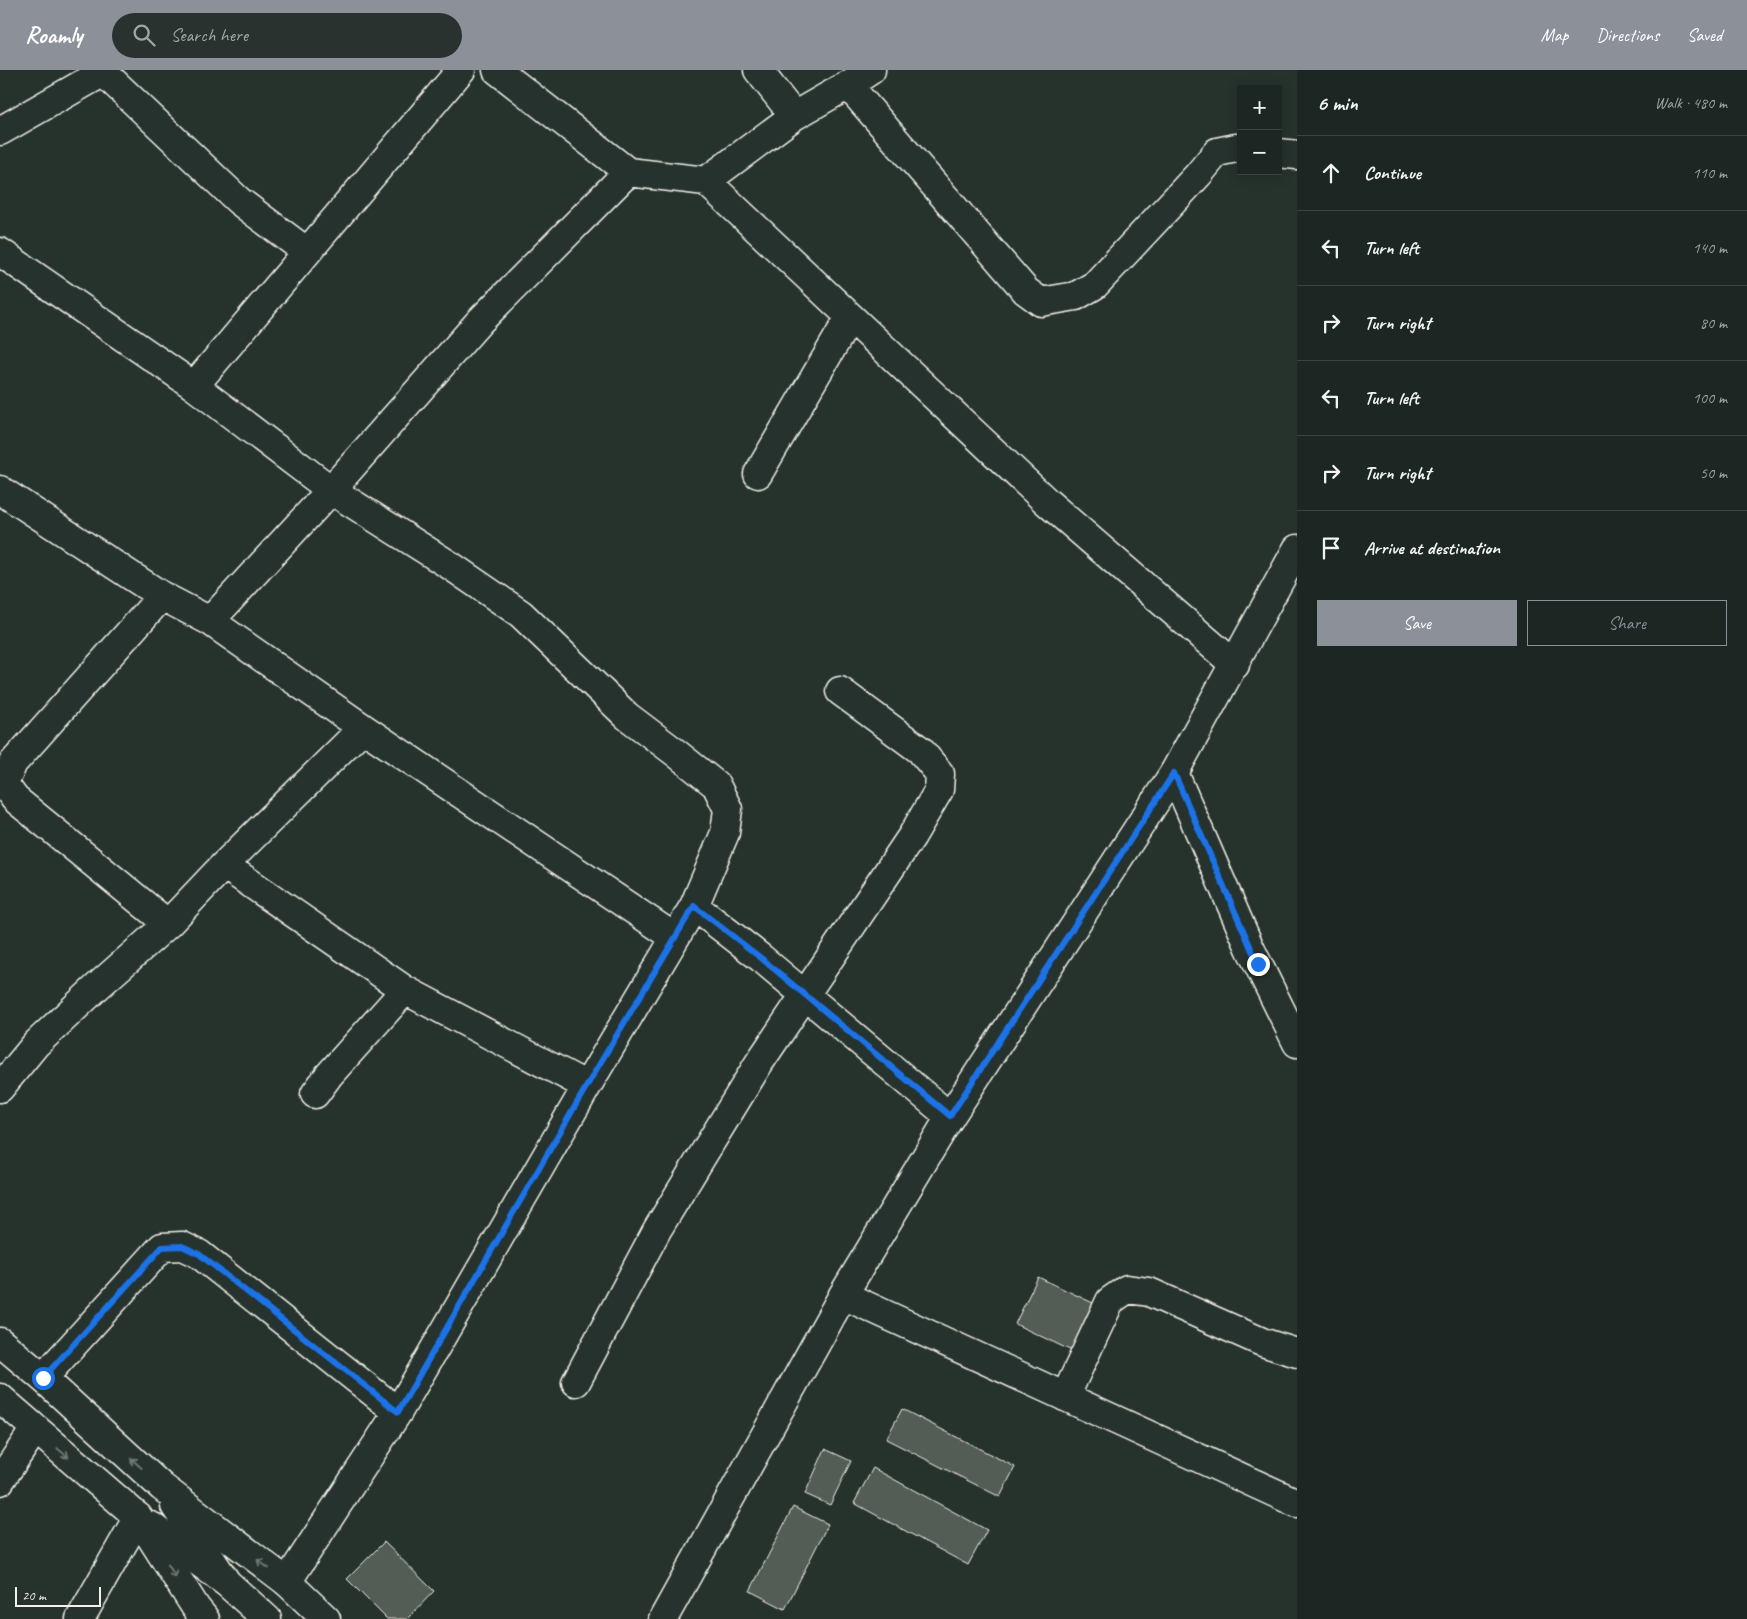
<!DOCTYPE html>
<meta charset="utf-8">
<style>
body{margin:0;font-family:Caveat,sans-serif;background:#29322f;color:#f1f3f6}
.controls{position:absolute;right:15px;top:15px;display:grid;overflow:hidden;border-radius:0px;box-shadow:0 2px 12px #0003}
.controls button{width:45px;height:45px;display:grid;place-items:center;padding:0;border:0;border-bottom:1px solid #3a4340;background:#1c2622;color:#f1f3f6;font:25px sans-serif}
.scale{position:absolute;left:15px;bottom:12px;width:86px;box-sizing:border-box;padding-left:5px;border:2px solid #f4f1e8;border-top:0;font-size:14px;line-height:18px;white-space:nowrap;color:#f4f1e8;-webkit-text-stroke:4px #26332d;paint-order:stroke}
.stop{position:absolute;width:15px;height:15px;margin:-11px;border:4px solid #1a73e8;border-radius:50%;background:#fff}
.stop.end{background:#1a73e8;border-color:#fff;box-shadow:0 1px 5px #0008}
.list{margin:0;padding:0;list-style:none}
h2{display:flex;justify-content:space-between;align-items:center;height:65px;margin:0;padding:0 20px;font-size:21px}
h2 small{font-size:16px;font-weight:400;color:#a0a5a5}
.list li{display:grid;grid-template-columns:32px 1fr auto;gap:15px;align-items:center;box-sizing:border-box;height:75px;padding:0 20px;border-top:1px solid #3a4340}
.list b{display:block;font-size:19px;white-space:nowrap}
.list em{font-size:16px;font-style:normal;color:#a0a5a5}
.actions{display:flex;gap:10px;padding:15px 20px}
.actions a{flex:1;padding:11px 0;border:1px solid #8c9099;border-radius:0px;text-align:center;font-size:18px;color:#8c9099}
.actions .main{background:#8c9099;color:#fff}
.icon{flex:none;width:28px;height:28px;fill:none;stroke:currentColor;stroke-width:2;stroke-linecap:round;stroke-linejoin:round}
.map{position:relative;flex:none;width:1297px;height:1549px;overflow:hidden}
header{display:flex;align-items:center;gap:30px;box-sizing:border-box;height:70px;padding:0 25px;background:#8c9099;color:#fff}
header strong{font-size:24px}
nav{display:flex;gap:28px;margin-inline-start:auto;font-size:18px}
.search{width:350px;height:45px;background:#29322f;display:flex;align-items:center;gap:12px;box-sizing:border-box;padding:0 18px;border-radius:28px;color:#a0a5a5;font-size:19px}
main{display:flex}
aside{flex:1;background:#1c2622}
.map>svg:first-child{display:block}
</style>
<header>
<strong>Roamly</strong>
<div class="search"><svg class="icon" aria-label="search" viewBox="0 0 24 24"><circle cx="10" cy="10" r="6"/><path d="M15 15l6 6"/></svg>Search here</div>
<nav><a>Map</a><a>Directions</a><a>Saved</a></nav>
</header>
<main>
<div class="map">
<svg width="1297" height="1549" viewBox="0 0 1297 1549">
<rect width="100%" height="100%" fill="#26332d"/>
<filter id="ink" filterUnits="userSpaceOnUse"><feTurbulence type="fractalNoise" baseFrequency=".02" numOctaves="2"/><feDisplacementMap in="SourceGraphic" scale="10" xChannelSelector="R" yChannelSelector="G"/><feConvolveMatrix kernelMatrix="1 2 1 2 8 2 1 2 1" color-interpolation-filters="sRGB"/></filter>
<g filter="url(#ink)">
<path fill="#525c55" stroke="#f4f1e8" d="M1038,1207l57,27 -23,47 -57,-27z
M902,1339l113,58 -15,30 -114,-58z
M825,1379l26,12 -21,44 -25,-11z
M873,1398l114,62 -19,35 -114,-62z
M793,1437l35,17 -43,85 -35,-18z
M384,1472l50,49 -27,28h-20l-40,-40z"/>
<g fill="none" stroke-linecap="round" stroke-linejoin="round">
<defs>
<path id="street" d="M497,0l131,102
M758,0l36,46
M871,0l-23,15 178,206 15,11 35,-6 19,-11 103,-110 19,-23 19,-4h5
M103,2l136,129 68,51
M1278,83l19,2
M706,111l341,321 188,163
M0,182l194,134 137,104 120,76 70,48 106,102 49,37 40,32 12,24 -3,24 -31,73 -107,180 -189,326 -111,170
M194,316l267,-316
M758,404l92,-157
M0,420l162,106 48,25 153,107 311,209
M162,526l-149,167 -9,21 11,15 153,125
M210,551l121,-131 148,-168 149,-150 78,9 88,-65 54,-31
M1174,703l76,175 47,95
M224,795l181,125 182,96
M694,836l67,52 189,159
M0,1018l36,-44 62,-58 70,-62 56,-59 139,-137
M315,1024l14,-19 76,-85
M843,1225l454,208
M43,1308l119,-131 20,-1 17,8 199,158
M576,1312l81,-152 102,-167 153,-227 27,-46 1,-16 -20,-24 -80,-59
M1065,1327l45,-96 17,-12 22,3 113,50 35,11
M0,1411l35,-52
M80,1549l58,-102"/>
<path id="secondary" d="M0,61l107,-61
M0,1272l43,36 119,109 125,95 39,37
M0,1328l138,119 58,91 9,11
M151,1456l76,57 -52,-77
M227,1513l40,36
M663,1549l180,-324 107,-178 224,-344 123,-224"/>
</defs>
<use href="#street" stroke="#f4f1e8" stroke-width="31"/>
<use href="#secondary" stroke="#f4f1e8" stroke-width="31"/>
<use href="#street" stroke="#26332d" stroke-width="28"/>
<use href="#secondary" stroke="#26332d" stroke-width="28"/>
</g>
<defs><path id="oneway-shaft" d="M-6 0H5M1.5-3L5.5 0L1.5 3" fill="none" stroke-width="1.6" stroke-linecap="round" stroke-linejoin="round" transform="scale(1.25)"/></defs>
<g stroke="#6e766e">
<use href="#oneway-shaft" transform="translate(63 1383) rotate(40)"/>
<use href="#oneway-shaft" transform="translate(136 1393) rotate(-138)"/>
<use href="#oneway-shaft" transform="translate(263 1494) rotate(-143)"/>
<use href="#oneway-shaft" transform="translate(172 1501) rotate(58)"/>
</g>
</g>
<g fill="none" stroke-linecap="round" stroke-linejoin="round" filter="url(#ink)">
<path stroke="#1a73e8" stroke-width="6" d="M43,1308l119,-131 20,-1 17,8 199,158 198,-342 98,-164 67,52 189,158 224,-343 84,191"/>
</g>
</svg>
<div class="controls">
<button>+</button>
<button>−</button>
</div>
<div class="scale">20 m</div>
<div class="stop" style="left:43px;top:1308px"></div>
<div class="stop end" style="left:1258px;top:894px"></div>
</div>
<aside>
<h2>6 min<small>Walk · 480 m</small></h2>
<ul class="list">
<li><svg class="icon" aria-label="ahead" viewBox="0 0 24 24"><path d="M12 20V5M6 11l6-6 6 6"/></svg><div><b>Continue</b></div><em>110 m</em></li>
<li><svg class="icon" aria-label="left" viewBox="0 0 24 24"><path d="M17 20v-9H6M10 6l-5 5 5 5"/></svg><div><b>Turn left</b></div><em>140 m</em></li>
<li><svg class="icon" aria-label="right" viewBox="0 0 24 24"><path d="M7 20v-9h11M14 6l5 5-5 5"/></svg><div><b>Turn right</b></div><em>80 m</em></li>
<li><svg class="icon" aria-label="left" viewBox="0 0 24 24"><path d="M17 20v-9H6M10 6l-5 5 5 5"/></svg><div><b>Turn left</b></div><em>100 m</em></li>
<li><svg class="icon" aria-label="right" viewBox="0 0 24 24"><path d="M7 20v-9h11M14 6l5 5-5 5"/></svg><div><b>Turn right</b></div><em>50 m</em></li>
<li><svg class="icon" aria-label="arrive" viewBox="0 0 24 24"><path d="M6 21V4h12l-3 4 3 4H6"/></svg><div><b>Arrive at destination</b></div></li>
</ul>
<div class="actions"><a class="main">Save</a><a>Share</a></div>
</aside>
</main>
